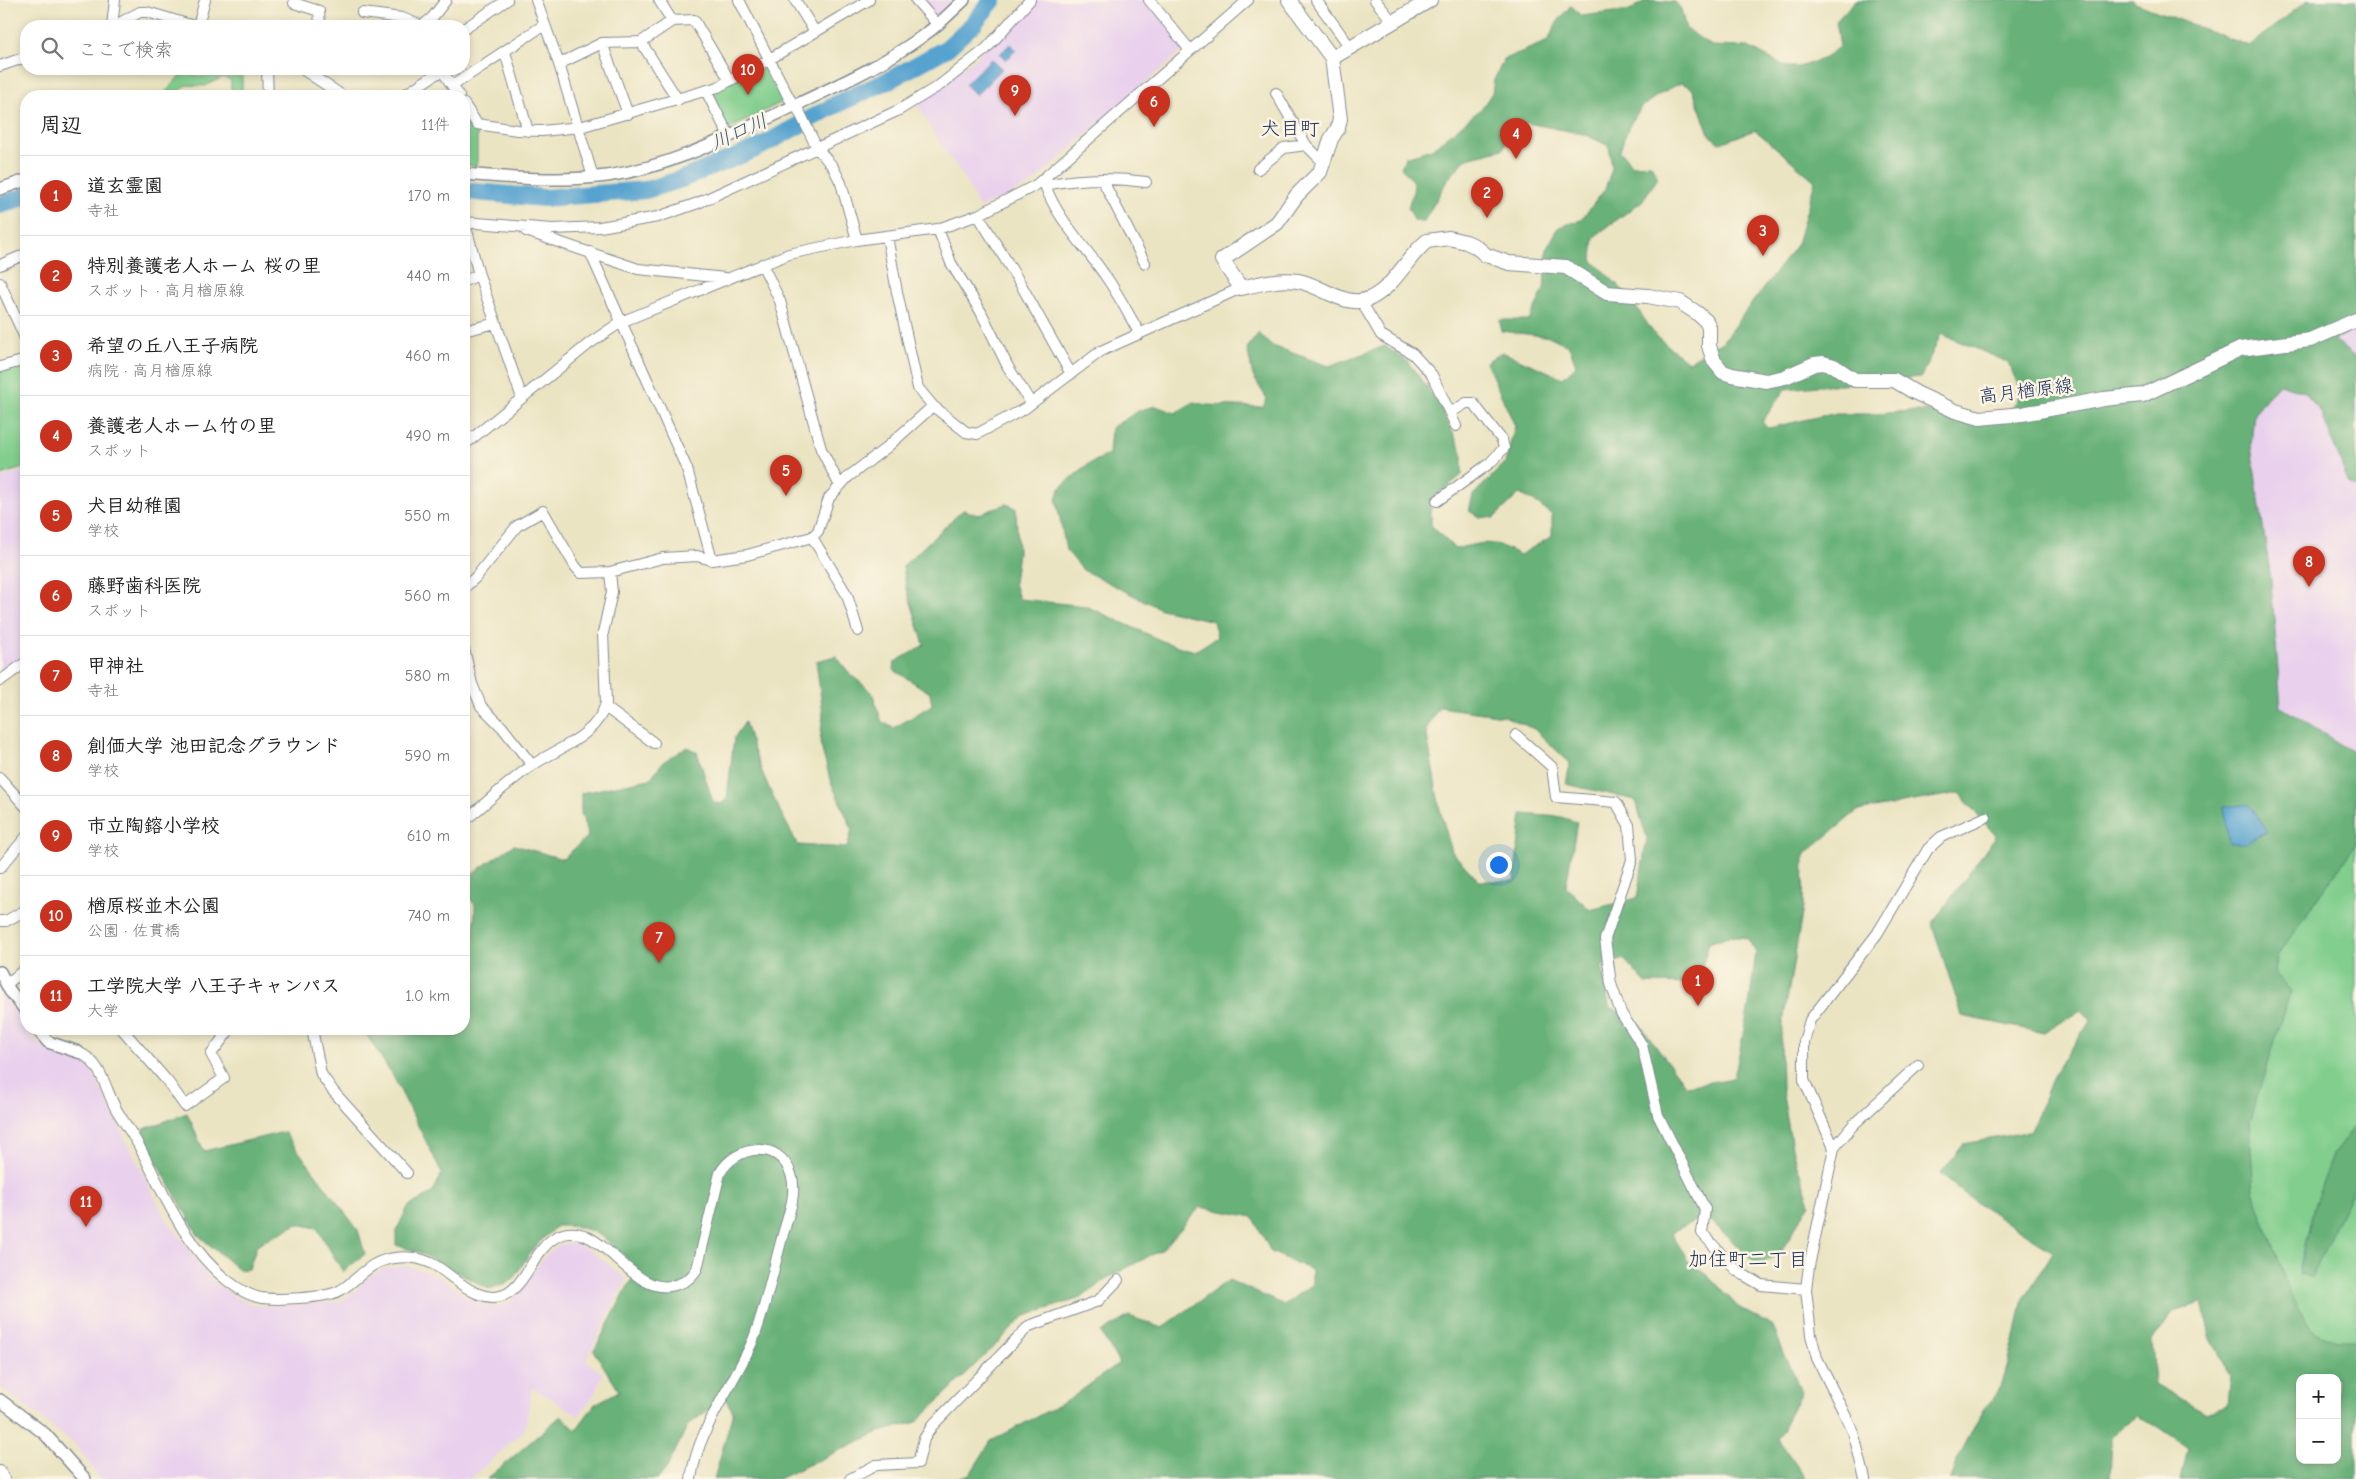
<!DOCTYPE html>
<html lang="ja">
<meta charset="utf-8">
<style>
body{margin:0;font-family:"Comic Neue","Klee One",sans-serif;background:#f6f6f6;color:#222}
.controls{position:absolute;right:15px;bottom:15px;display:grid;overflow:hidden;border-radius:10px;box-shadow:0 2px 8px #0003}
.controls button{width:45px;height:45px;display:grid;place-items:center;padding:0;border:0;border-bottom:1px solid #e0e0e0;background:#fff;color:#222;font:25px sans-serif}
.you{position:absolute;left:1498px;top:864px;width:18px;height:18px;margin:-12px;border:4px solid #fff;border-radius:50%;background:#1a73e8;box-shadow:0 0 0 8px #1a73e833}
.badge{display:grid;place-items:center;width:32px;height:32px;border-radius:50%;background:#c8321e;color:#fff;font-size:16px;font-weight:700}
.pin{position:absolute;translate:-50% -41px;filter:drop-shadow(0 1px 2px #0008)}
.pin::after{content:'';position:absolute;top:26px;width:18px;height:15px;background:inherit;clip-path:polygon(0 0,100% 0,50% 100%)}
.list{margin:0;padding:0;list-style:none}
h2{display:flex;justify-content:space-between;align-items:center;height:65px;margin:0;padding:0 20px;font-size:21px}
h2 small{font-size:16px;font-weight:400;color:#767676}
.list li{display:grid;grid-template-columns:32px 1fr auto;gap:15px;align-items:center;box-sizing:border-box;height:80px;padding:0 20px;border-top:1px solid #e0e0e0}
.list b{display:block;font-size:19px;white-space:nowrap}
.list p{margin:0;font-size:16px;white-space:nowrap;color:#767676}
.list em{font-size:16px;font-style:normal;color:#767676}
.icon{flex:none;width:28px;height:28px;fill:none;stroke:currentColor;stroke-width:2;stroke-linecap:round;stroke-linejoin:round}
.map{position:relative;flex:none;width:2356px;height:1479px;overflow:hidden}
.search{position:absolute;background:#fff;box-shadow:0 2px 8px #0003;left:20px;top:20px;width:450px;height:55px;display:flex;align-items:center;gap:12px;box-sizing:border-box;padding:0 18px;border-radius:20px;color:#767676;font-size:19px}
.panel{position:absolute;background:#fff;box-shadow:0 2px 8px #0003;left:20px;top:90px;width:450px;height:945px;border-radius:20px}
.map>svg:first-child{display:block}
</style>
<div class="map">
<svg width="2356" height="1479" viewBox="0 0 2356 1479">
<rect width="100%" height="100%" fill="#fcf5e5"/>
<filter id="ink" filterUnits="userSpaceOnUse"><feTurbulence type="fractalNoise" baseFrequency=".02" numOctaves="2"/><feDisplacementMap in="SourceGraphic" scale="10" xChannelSelector="R" yChannelSelector="G"/><feConvolveMatrix kernelMatrix="1 2 1 2 8 2 1 2 1" color-interpolation-filters="sRGB"/></filter>
<filter id="wash" filterUnits="userSpaceOnUse"><feTurbulence type="fractalNoise" baseFrequency=".0096" numOctaves="4" result="noise"/><feDisplacementMap in="SourceGraphic" scale="20" xChannelSelector="R" yChannelSelector="G"/><feGaussianBlur stdDeviation="1.12" result="paint"/><feColorMatrix in="noise" values="0 0 0 0 0 0 0 0 0 0 0 0 0 0 0 0 0 1.4 0 .05"/><feComposite in="paint" operator="in"/></filter>
<g filter="url(#wash)">
<rect width="100%" height="100%" fill="#ebe4c2"/>
<path fill="#e9d1ed" d="M916,0h37l-20,20z
M1030,0h119l38,47 -59,50 -98,88 -51,23 -15,-30 -30,-44 -19,-35 60,-40z
M2356,327v31l-22,-18z
M2228,363l128,12v370l-14,12 -67,69z
M26,470v185l-26,19v-196z
M0,980l3,18 16,15 13,25 14,12 35,10 9,8 72,144 48,67 24,17 19,9 22,1 63,-4 17,-10 13,-15 17,-9 22,-2 31,10 32,23 16,6 15,1 13,-7 32,-44 12,-10 12,-2 14,4 10,6 32,26 -40,82 17,13 -9,21 -15,21 -47,-29 -7,43 -55,49h-370l-24,-34 -76,-58z"/>
<path fill="#81ce8d" stroke="#4e7e76" d="M768,60l18,40 -59,30 -21,-39z
M213,69h20l9,3v24h-11v-16l-8,-3 -18,9 -19,-1 -10,11h-14l21,-24 22,5z
M464,104l13,20v42l-13,-1z
M26,364v103l-26,8v-104z
M2356,775v590l-121,-70 24,-337z"/>
<path fill="#68b178" stroke="#42706b" fill-rule="evenodd" d="M1646,0l29,2 6,7 5,20 26,17 36,1 39,20h12l26,-9 15,-12 -4,-25 20,-21h276l3,3 114,43 59,-46h48v327l-22,13 22,18v129l-7,-3 -27,-70 -17,-22 -26,-8 -25,29 -3,33 20,134 10,127 75,47v90l-79,112 -2,18 16,17 -42,131 5,71 34,96 23,41 25,11h20v138h-175l7,-32 -32,-22 -20,-9 -24,20 -2,43h-160l7,-19 24,-46 20,-27 13,-45 8,-40 31,-50 -86,-56 -27,-22 24,-30 67,-13 23,-57 37,-55 -10,-9 -37,23 -82,-17 -30,-92 64,-88 -37,-43 -102,18 -53,44 -1,53 -22,127 1,55 11,63 17,50 -29,49 -23,14 -52,-50 -35,16 17,29 21,15 29,31 34,18 29,67 -23,47 28,40h-852l16,-5 21,-33 79,-42 49,-36 -18,-30 28,-17 33,12 67,-48 55,25 28,-21v-14l-41,-18 -18,-35 -53,-10 -37,42 -54,28 -28,21 -56,18 -108,106 -38,10 -101,47h-64l19,-67 -8,-14 -37,27 -21,43 -9,11h-171l74,-63 15,14 19,-26 24,-13 -25,-40 43,-82c-28,-27 -38,-44 -80,-43l-23,21 -22,34 -23,8 -71,-37 -22,-7v-14l12,-24 25,-15 9,-19 -48,-95 -31,-49h101v-92l10,-7 1,-25 -11,-14v-12l50,-34 49,14 25,-23 -7,-23v-20l69,-14 13,-17 24,-15 10,5 16,50 8,2 6,-6 7,-60 11,-16c12,44 31,83 53,123l49,3 5,-19 -21,-47 -11,-39 3,-29 -7,-53 20,-5 15,19 21,17 10,30 12,6 38,-23 -2,-12 -36,-23 1,-8 29,-17 -18,-59 -3,-20 60,-56 15,5 28,-11 10,4 2,44 -4,31 5,16 67,7 81,37 28,8 22,-14 -4,-16 -52,-12 -78,-39 -17,-20 -10,-52 5,-11 26,-22 22,-11 2,-26 29,-18 16,-4 19,7 19,-11 12,3 57,2 4,-8 -14,-23 -6,-28 12,-15 11,12 59,21 56,-20 23,16 31,42 23,48v23l-31,25v25l24,24c32,-8 36,-9 65,6l32,-19v-21l-20,-15 -13,-6 -25,24 -15,-1 -10,-6 4,-16 32,-32 10,-37 -29,-64 16,-10 61,26 13,-13 -7,-19 -18,-9 -50,-6 -1,-11h29l15,-30 3,-42 12,-21 22,-7 24,-31 7,-20 -3,-23 -25,-12 -67,-13 -14,28 -36,9 -19,21 -25,44 -9,-3 -6,-13c7,-21 10,-22 -7,-39l4,-11 27,-8 49,-40 11,-16 2,-13 10,-21 44,-18 8,-17 15,-19 10,11 50,-6zM1681,83l11,5 18,48 10,7 35,-13 60,51 -18,63 -75,98 -34,20 -33,-27 -27,-40 -36,-35 2,-23 48,-36 16,-23 -7,-14 -19,1 -12,-14c12,-40 24,-50 61,-68zM1941,334l67,28c14,33 18,33 -8,59l-41,-9 -49,-1 -34,3h-46l-61,14 -7,-6 23,-33 136,-12zM1439,707l65,9 30,13 36,34 -4,21 69,16 12,38 -10,60 -47,12 -24,-23 11,-65 -16,-5 -39,-3 -8,67h-35l-27,-29 -12,-42 -14,-80zM1728,936l19,2 9,14 -7,53 -15,73 -48,8 -47,-63 -30,-17 -7,-40 22,-7 21,24 47,1 8,-12 9,-29zM2202,1303l9,36 20,36 -3,30 -23,7 -50,-28 -3,-42 20,-30zM2300,1378h37v82h-37z
M187,1113l17,38 80,-19 74,98 7,24 -22,18 -26,-44 -20,-4 -40,21 -8,24 -10,1 -41,-35 -59,-104z
M2356,1124v59l-45,95 -12,-5 15,-67 19,-51z"/>
<path fill="#56a3cf" stroke="#386996" d="M1010,44l6,6 -10,10 -6,-6z
M991,59l11,10 -26,26 -11,-11z
M2250,804l17,28 -22,11h-16l-5,-36z"/>
<g fill="none" stroke-linecap="round" stroke-linejoin="round">
<path stroke="#56a3cf" stroke-width="18" d="M464,191l80,7 102,-8 36,-11 76,-31 77,-43 56,-26 56,-31 25,-23 21,-25
M0,205l26,-9"/>
</g>
</g>
<g filter="url(#ink)">
<g fill="none" stroke-linecap="round" stroke-linejoin="round">
<defs>
<path id="minor" d="M536,0l23,64 34,113
M659,0l13,21
M739,0l50,98 10,13 18,37 16,19 8,16 16,57
M795,0l20,32
M916,0l22,25
M1149,0l41,50
M1316,0l34,47
M1375,0l18,22
M294,3l25,8 1,15
M362,13l40,5 20,8
M112,26l3,-26
M114,26l26,-14h7l47,14
M198,26l7,-26
M422,26l10,-8 14,-18
M464,29l43,-29
M641,42l37,58
M602,43l26,71
M505,52l23,79
M559,64l43,-21 39,-1 31,-21 22,-1 36,61
M0,66l26,-9
M267,69l1,27
M302,69l41,27
M441,69l18,27
M452,86l92,-61
M706,91l23,45
M1276,93l30,52 16,16
M403,96l39,-26
M464,104l13,20 40,6 25,1 38,-4 138,-40 50,-27 101,-60
M1258,169l26,-21 22,-3
M1102,179l43,84
M1042,181l3,4c34,-7 67,-8 101,-3
M1045,185c12,34 39,60 59,89 14,19 24,40 36,60
M978,215l42,68 51,91
M464,220l15,55 43,123
M464,222l88,7 48,-2 58,-10 40,-14 201,-93 41,-25 46,-36 44,-49
M938,229l13,34 30,49 27,55 23,36
M526,231l112,38 87,9
M887,236l10,56 21,96 15,18 33,26 11,2 47,-25 77,-58 140,-63
M590,252l97,217 25,91
M762,264l18,37 41,148 19,37
M0,265l26,-11
M464,281l15,-6
M0,283l26,57
M1361,301l20,34 32,19 19,21 24,51
M464,331l32,-8
M0,367l26,-7
M464,445l126,-102 31,-21 168,-68 67,-14 82,-11 40,-14 58,-30 212,-185
M1437,501l53,-38 14,-15 -2,-8 -29,-37h-7l-16,10
M812,537l35,58 11,36
M464,588l12,-11 41,-51 26,-15 32,55 6,7 29,-1 53,-14 34,-2 15,4 35,-5 65,-18 6,-6 11,-33 19,-21 38,-29 47,-42
M464,649l8,35 9,22 21,21 30,38
M0,681l26,-19
M605,707l49,36
M1516,735l36,32 4,30 60,5 13,23 3,35 -27,79 6,45 10,29 21,32 16,70 47,94 -3,24 35,38 24,14 45,4
M0,778l26,29
M464,821c21,-17 41,-36 63,-52 26,-20 69,-30 79,-66l-3,-70 9,-41 -2,-20
M0,868l26,-31
M0,921h6l20,-11
M7,984l19,-16
M122,1029l46,53 17,24 39,-28 -13,-24 19,-25
M312,1029l9,45 12,17 74,82
M78,1052c24,10 27,37 38,57 7,12 15,23 22,35 25,47 46,103 90,137 9,7 18,13 29,16 14,4 70,1 82,-6 21,-12 29,-30 56,-33 12,-2 25,0 36,5 22,11 45,42 73,32 22,-9 30,-46 52,-58 44,-24 74,62 119,48 11,-3 16,-7 22,-16l23,-96c16,-28 59,-34 71,1 7,20 -4,44 -9,64 -9,32 -17,72 -29,102 -20,47 -55,87 -62,139
M1834,1148l-30,-68v-38l6,-22 67,-86 51,-85 13,-12 45,-20
M0,1471l4,8
M850,1479l26,-14 42,-2 6,-24 8,-13 97,-100 69,-25 20,-21
M1865,1479l-12,-48 -36,-73 -6,-23 -5,-46 3,-23 25,-118 19,-23 65,-60"/>
<path id="tertiary" d="M464,174c47,4 96,8 143,2 63,-9 117,-37 174,-64 48,-23 100,-45 143,-77 15,-10 27,-23 40,-35
M0,189l26,-9
M0,972l10,19 16,20
M37,1029l11,13 30,10
M0,1400l45,34 40,45"/>
<path id="secondary" d="M1289,0l43,58 8,61 -2,9 -7,11 -11,33 -23,23 -20,28 -55,37 19,28c17,-4 39,-10 57,-7 24,4 48,29 73,17 25,-13 35,-40 56,-57l22,-3 17,4 9,4 11,9 23,8 57,4 41,26 41,3 32,6 17,11 9,8 3,6v19l5,15 9,11 9,3 34,6 19,-4 29,-13 9,-1 11,3 21,14h39l22,13 39,18 25,7 42,-4 82,-15 39,-4 97,-46 70,-9 46,-20
M1332,58l98,-58"/>
</defs>
<use href="#minor" stroke="#838a90" stroke-width="12"/>
<use href="#tertiary" stroke="#838a90" stroke-width="14"/>
<use href="#secondary" stroke="#838a90" stroke-width="16"/>
<use href="#minor" stroke="#fff" stroke-width="10"/>
<use href="#tertiary" stroke="#fff" stroke-width="11"/>
<use href="#secondary" stroke="#fff" stroke-width="14"/>
</g>
</g>
<g text-anchor="middle" dominant-baseline="central" stroke-width="5" stroke-linejoin="round" paint-order="stroke">
<g font-size="19" fill="#1b2f5e" stroke="#fcf5e5">
<text transform="translate(2026 391) rotate(-7)">高月楢原線</text>
</g>
<g font-size="20" fill="#1b2f5e" stroke="#fcf5e5">
<text x="1290" y="128">犬目町</text>
<text x="1748" y="1259">加住町二丁目</text>
</g>
<g font-size="20" font-style="italic" fill="#305886" stroke="#fcf5e5">
<text transform="translate(739 132) rotate(-24)">川口川</text>
</g>
</g>
</svg>
<div class="controls">
<button>+</button>
<button>−</button>
</div>
<div class="you"></div>
<div class="pin badge" style="left:1698px;top:1006px">1</div>
<div class="pin badge" style="left:1487px;top:218px">2</div>
<div class="pin badge" style="left:1763px;top:256px">3</div>
<div class="pin badge" style="left:1516px;top:159px">4</div>
<div class="pin badge" style="left:786px;top:496px">5</div>
<div class="pin badge" style="left:1154px;top:127px">6</div>
<div class="pin badge" style="left:659px;top:963px">7</div>
<div class="pin badge" style="left:2309px;top:587px">8</div>
<div class="pin badge" style="left:1015px;top:116px">9</div>
<div class="pin badge" style="left:748px;top:95px">10</div>
<div class="pin badge" style="left:86px;top:1227px">11</div>
<div class="search"><svg class="icon" aria-label="search" viewBox="0 0 24 24"><circle cx="10" cy="10" r="6"/><path d="M15 15l6 6"/></svg>ここで検索</div>
<section class="panel">
<h2>周辺<small>11件</small></h2>
<ul class="list">
<li><span class="badge">1</span><div><b>道玄霊園</b><p>寺社</p></div><em>170 m</em></li>
<li><span class="badge">2</span><div><b>特別養護老人ホーム 桜の里</b><p>スポット · 高月楢原線</p></div><em>440 m</em></li>
<li><span class="badge">3</span><div><b>希望の丘八王子病院</b><p>病院 · 高月楢原線</p></div><em>460 m</em></li>
<li><span class="badge">4</span><div><b>養護老人ホーム竹の里</b><p>スポット</p></div><em>490 m</em></li>
<li><span class="badge">5</span><div><b>犬目幼稚園</b><p>学校</p></div><em>550 m</em></li>
<li><span class="badge">6</span><div><b>藤野歯科医院</b><p>スポット</p></div><em>560 m</em></li>
<li><span class="badge">7</span><div><b>甲神社</b><p>寺社</p></div><em>580 m</em></li>
<li><span class="badge">8</span><div><b>創価大学 池田記念グラウンド</b><p>学校</p></div><em>590 m</em></li>
<li><span class="badge">9</span><div><b>市立陶鎔小学校</b><p>学校</p></div><em>610 m</em></li>
<li><span class="badge">10</span><div><b>楢原桜並木公園</b><p>公園 · 佐貫橋</p></div><em>740 m</em></li>
<li><span class="badge">11</span><div><b>工学院大学 八王子キャンパス</b><p>大学</p></div><em>1.0 km</em></li>
</ul>
</section>
</div>
